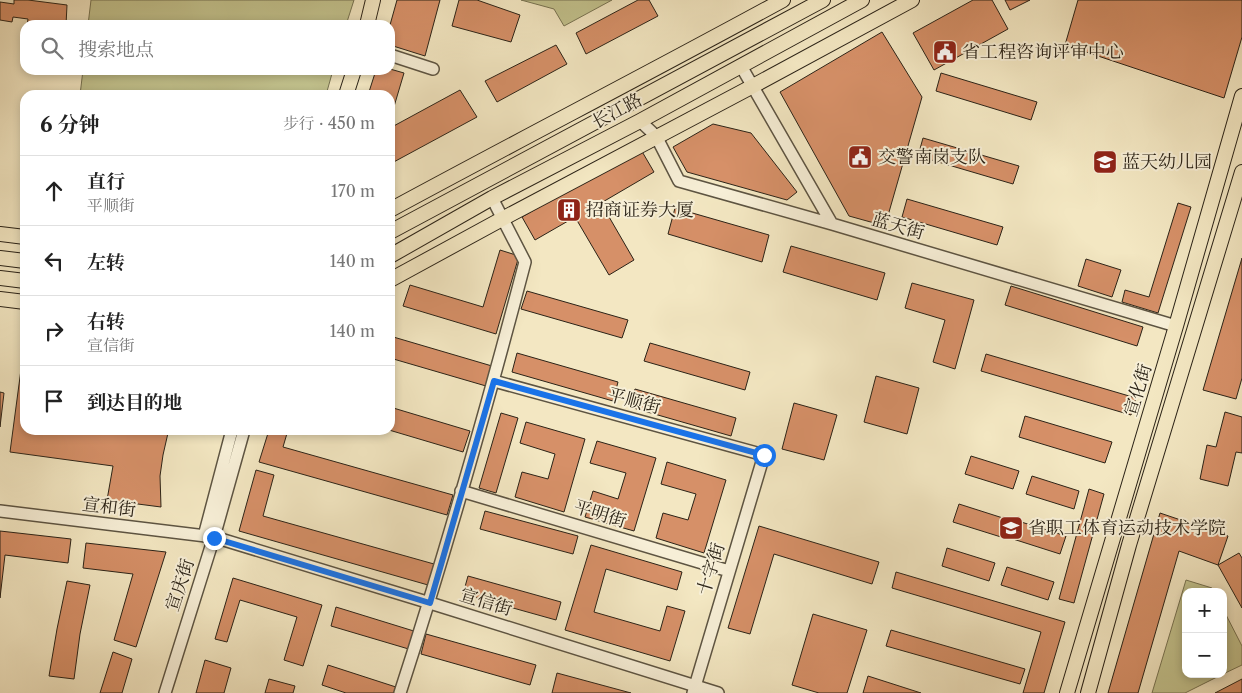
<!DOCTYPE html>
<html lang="zh">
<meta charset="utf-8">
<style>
body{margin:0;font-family:"Libre Caslon Text","Noto Serif SC",serif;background:#f6f6f6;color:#222}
.controls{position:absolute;right:15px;bottom:15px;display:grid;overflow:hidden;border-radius:10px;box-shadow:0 2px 8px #0003}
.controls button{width:45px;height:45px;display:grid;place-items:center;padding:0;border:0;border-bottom:1px solid #e0e0e0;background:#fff;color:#222;font:25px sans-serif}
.stop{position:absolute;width:15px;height:15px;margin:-11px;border:4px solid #1a73e8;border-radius:50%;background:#fff}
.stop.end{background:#1a73e8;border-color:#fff;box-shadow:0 1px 5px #0008}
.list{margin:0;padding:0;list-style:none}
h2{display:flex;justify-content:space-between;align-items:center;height:65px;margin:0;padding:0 20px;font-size:21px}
h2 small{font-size:16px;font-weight:400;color:#767676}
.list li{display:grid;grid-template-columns:32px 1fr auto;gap:15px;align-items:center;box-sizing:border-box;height:70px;padding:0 20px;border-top:1px solid #e0e0e0}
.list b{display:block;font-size:19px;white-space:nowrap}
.list p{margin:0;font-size:16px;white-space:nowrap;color:#767676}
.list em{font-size:16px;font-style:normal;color:#767676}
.icon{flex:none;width:28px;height:28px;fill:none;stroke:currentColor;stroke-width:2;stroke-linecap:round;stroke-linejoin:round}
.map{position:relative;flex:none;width:1242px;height:693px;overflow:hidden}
.search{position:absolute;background:#fff;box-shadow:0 2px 8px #0003;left:20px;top:20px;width:375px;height:55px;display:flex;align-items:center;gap:12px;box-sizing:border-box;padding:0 18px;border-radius:15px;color:#767676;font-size:19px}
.panel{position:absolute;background:#fff;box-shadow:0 2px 8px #0003;left:20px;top:90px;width:375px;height:345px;border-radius:15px}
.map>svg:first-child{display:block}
</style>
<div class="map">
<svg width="1242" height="693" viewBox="0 0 1242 693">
<rect width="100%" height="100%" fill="#f3e7c2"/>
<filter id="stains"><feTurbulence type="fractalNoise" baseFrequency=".004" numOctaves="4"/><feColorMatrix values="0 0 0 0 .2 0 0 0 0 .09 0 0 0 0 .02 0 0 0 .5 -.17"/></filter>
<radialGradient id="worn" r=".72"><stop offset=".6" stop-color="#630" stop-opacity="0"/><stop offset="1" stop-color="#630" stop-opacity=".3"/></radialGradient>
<path fill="#c3c38e" stroke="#777352" d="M91,0h263l-8,25h-258z
M521,0h91l-48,26 -10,-17z
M83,70h250l-7,25h-246z
M1186,580l26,8 2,4h-28v82h37l-38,19h-33z
M1223,609l19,37v19l-19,9z"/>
<path fill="#d69068" stroke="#2b2317" d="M14,0h14l39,5 -1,20 -16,-2v2h-23l1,-6 -15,-2 -1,5 -12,-2v-18l14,2z
M397,0h43l-15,56 -35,-11v-20z
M459,0h18l43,15 -9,27 -59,-16z
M638,0h11l9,16 -72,38 -10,-21z
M973,0h19l16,29 -74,41 -21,-37z
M1005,0h25l-20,10z
M1078,0h164v37l-18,61 -159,-53z
M882,32l40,65 -37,129 -36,-10 -69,-124z
M556,45l11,19 -70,38 -12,-21z
M390,69l14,4 -14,47v-25h-22l8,-25z
M941,73l96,29 -6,18 -95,-29z
M460,90l17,27 -87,47v-36z
M713,124l38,9 46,59 -10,8 -100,-28 -14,-25z
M923,138l96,28 -6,18 -95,-28z
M640,148l14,24 -53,31 33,57 -25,15 -34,-58 -40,23 -13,-23z
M907,199l96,28 -6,18 -95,-28z
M1178,203l13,4 -33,106 -36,-11 3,-12 24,7z
M675,208l94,27 -7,27 -94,-28z
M791,246l94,27 -8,27 -94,-28z
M500,250l19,6 -23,78 -93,-28 7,-21 73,22z
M1242,258v120l-6,21 -33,-9z
M1086,259l35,11 -9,27 -34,-11z
M912,283l62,17 -19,69 -22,-7 12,-42 -40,-12z
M1011,286l132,41 -6,19 -132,-41z
M527,291l101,29 -6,18 -101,-29z
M390,336l102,30 -6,20 -96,-28z
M650,343l100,29 -5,18 -101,-29z
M24,347h1v83h145l-2,3 -5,22 -3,21 1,31 -54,-7 6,-34 -103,-14z
M517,353l101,29 -5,19 -101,-29z
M986,354l150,44 -5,17 -150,-44z
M876,376l43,12 -12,46 -43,-12z
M635,389l101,29 -5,18 -101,-29z
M0,392l4,1 -4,34z
M794,403l43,12 -13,45 -42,-11z
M390,407l80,24 -7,21 -74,-22h1z
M1225,412l17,5v36l-6,-1 -8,34 -28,-7 7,-34 9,2z
M501,413l17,5 -22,75 -17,-5z
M1025,416l87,26 -7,21 -86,-26z
M526,422l59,17 -21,73 -49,-15 7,-25 26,7 7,-25 -35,-11z
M269,430h19l-5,17 170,48 -6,20 -188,-53z
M597,441l59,17 -22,73 -49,-14 8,-26 25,8 8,-26 -36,-10z
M971,456l48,15 -6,18 -48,-15z
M667,462l59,18 -22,73 -48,-15 7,-25 25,7 8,-26 -35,-10z
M256,470l18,5 -11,41 171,48 -6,21 -189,-54z
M1032,476l47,15 -5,18 -48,-15z
M1089,489l15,5 -30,109 -15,-4z
M959,504l47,15 -5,18 -48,-15z
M485,511l93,25 -5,18 -93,-25z
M1160,513l68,23 -10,29 -39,-14 -41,142h-30z
M1018,521l48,15 -6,18 -47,-15z
M759,526l120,36 -7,22 -98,-30 -24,80 -22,-6z
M0,531l71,8 -3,24 -63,-8 -5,43z
M86,543l80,9 -30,95 -22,-7 19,-66 -50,-6z
M591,545l91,27 -5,18 -71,-21 -12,43 66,19 7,-25 18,5 -15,50 -105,-31z
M947,548l48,15 -6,18 -47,-15z
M1239,553l3,5v50l-24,-43z
M1007,567l47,15 -6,18 -47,-15z
M896,572l169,50 -21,71h-21l18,-61 -149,-44z
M468,576l93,26 -5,18 -93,-26z
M233,578l89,27 -19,61 -19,-6 13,-43 -57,-17 -13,42 -12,-3z
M67,581l23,4 -10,49 -6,45 -25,-3 8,-47z
M336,607l81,25 -5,18 -81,-24z
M813,614l54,16 -20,63h-28l-27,-8z
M891,630l134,39 -5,15 -134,-38z
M426,634l110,31 -6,20 -109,-31z
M113,652l19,7 -10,34h-22z
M205,660l26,8 -7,25h-28z
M328,665l71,23 -1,5h-52l-24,-8z
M557,673l74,20h-79z
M868,676l53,17h-58z
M269,679l26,7 -2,7h-28z
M1242,679v14h-27z"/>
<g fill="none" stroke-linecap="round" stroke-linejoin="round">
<defs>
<path id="minor" d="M390,55l43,14
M741,66l91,158
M640,121l16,15 23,45 153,43 344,102
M494,381l270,74 -71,238
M461,491l268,80
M0,511l214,26 216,66 288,90
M204,536l28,-106
M165,693l49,-156 30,-107
M400,693c46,-142 87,-286 125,-431l-33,-64"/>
<path id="major" d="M367,25l6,-25
M346,95l8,-25
M390,210c131,-71 263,-139 393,-210
M390,232l433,-232
M0,234l25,3
M390,256l102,-58 148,-77 222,-121
M0,258l25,3
M0,278l25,3
M390,280l112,-61 251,-133 159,-86
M0,299l25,3
M1067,693l109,-367 66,-230
M1088,693l41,-148 113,-373"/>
</defs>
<use href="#minor" stroke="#5d5442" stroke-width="14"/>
<use href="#major" stroke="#2b2317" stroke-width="16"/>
<use href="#minor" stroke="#f7efd7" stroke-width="11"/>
<use href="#major" stroke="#f3e7c2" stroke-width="14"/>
</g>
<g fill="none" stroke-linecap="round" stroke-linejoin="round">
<path stroke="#1a73e8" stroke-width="6" d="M214,538l216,65 64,-222 270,74"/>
</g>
<defs>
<symbol id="civic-square" viewBox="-11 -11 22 22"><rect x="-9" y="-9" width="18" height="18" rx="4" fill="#8f2418" stroke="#f7efd7"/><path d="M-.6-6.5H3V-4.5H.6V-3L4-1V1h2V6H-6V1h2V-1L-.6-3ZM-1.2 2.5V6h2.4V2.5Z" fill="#fff"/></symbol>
<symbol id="school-square" viewBox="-11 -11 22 22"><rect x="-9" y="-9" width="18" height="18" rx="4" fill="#8f2418" stroke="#f7efd7"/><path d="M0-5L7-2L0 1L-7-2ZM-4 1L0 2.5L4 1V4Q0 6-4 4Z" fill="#fff"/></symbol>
<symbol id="building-square" viewBox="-11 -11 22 22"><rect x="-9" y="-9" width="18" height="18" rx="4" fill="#8f2418" stroke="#f7efd7"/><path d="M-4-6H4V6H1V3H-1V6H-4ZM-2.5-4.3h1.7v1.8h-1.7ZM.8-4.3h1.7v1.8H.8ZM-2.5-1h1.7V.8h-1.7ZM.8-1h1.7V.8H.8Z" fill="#fff"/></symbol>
</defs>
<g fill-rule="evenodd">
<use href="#civic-square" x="931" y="38" width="28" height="28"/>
<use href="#civic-square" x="846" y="143" width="28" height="28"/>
<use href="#school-square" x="1091" y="148" width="28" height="28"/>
<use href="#building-square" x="555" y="196" width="28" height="28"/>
<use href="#school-square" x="997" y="514" width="28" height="28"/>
</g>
<g text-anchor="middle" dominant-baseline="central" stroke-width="4" stroke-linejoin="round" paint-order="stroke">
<g font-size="18" fill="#2b2317" stroke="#f7efd7" text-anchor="start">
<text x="962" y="52">省工程咨询评审中心</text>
<text x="878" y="157">交警南岗支队</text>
<text x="1122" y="162">蓝天幼儿园</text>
<text x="586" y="210">招商证券大厦</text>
<text x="1028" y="528">省职工体育运动技术学院</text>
</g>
<g font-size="18" fill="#2b2317" stroke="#f7efd7">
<text transform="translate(617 111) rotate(-28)">长江路</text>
<text transform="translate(898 226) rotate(16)">蓝天街</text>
<text transform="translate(1138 390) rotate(-73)">宣化街</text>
<text transform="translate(634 401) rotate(15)">平顺街</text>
<text transform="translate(109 507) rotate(7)">宣和街</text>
<text transform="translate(600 514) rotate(17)">平明街</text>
<text transform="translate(711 569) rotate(-73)">十字街</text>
<text transform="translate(180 585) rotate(-72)">宣庆街</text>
<text transform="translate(486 602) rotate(17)">宣信街</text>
</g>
</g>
<rect width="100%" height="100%" filter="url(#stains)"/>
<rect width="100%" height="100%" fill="url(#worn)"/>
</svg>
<div class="controls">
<button>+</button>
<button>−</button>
</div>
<div class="stop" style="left:764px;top:455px"></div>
<div class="stop end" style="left:214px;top:538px"></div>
<div class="search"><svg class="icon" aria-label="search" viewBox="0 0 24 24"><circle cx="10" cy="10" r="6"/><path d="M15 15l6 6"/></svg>搜索地点</div>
<section class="panel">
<h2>6 分钟<small>步行 · 450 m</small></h2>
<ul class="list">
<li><svg class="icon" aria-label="ahead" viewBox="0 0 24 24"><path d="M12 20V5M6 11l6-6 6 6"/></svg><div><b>直行</b><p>平顺街</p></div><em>170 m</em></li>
<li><svg class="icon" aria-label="left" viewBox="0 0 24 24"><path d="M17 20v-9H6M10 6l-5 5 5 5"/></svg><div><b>左转</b></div><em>140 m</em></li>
<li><svg class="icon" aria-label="right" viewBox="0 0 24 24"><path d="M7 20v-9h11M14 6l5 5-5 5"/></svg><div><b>右转</b><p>宣信街</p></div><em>140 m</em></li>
<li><svg class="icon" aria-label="arrive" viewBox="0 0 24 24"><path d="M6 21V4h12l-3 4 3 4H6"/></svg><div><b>到达目的地</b></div></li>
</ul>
</section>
</div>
